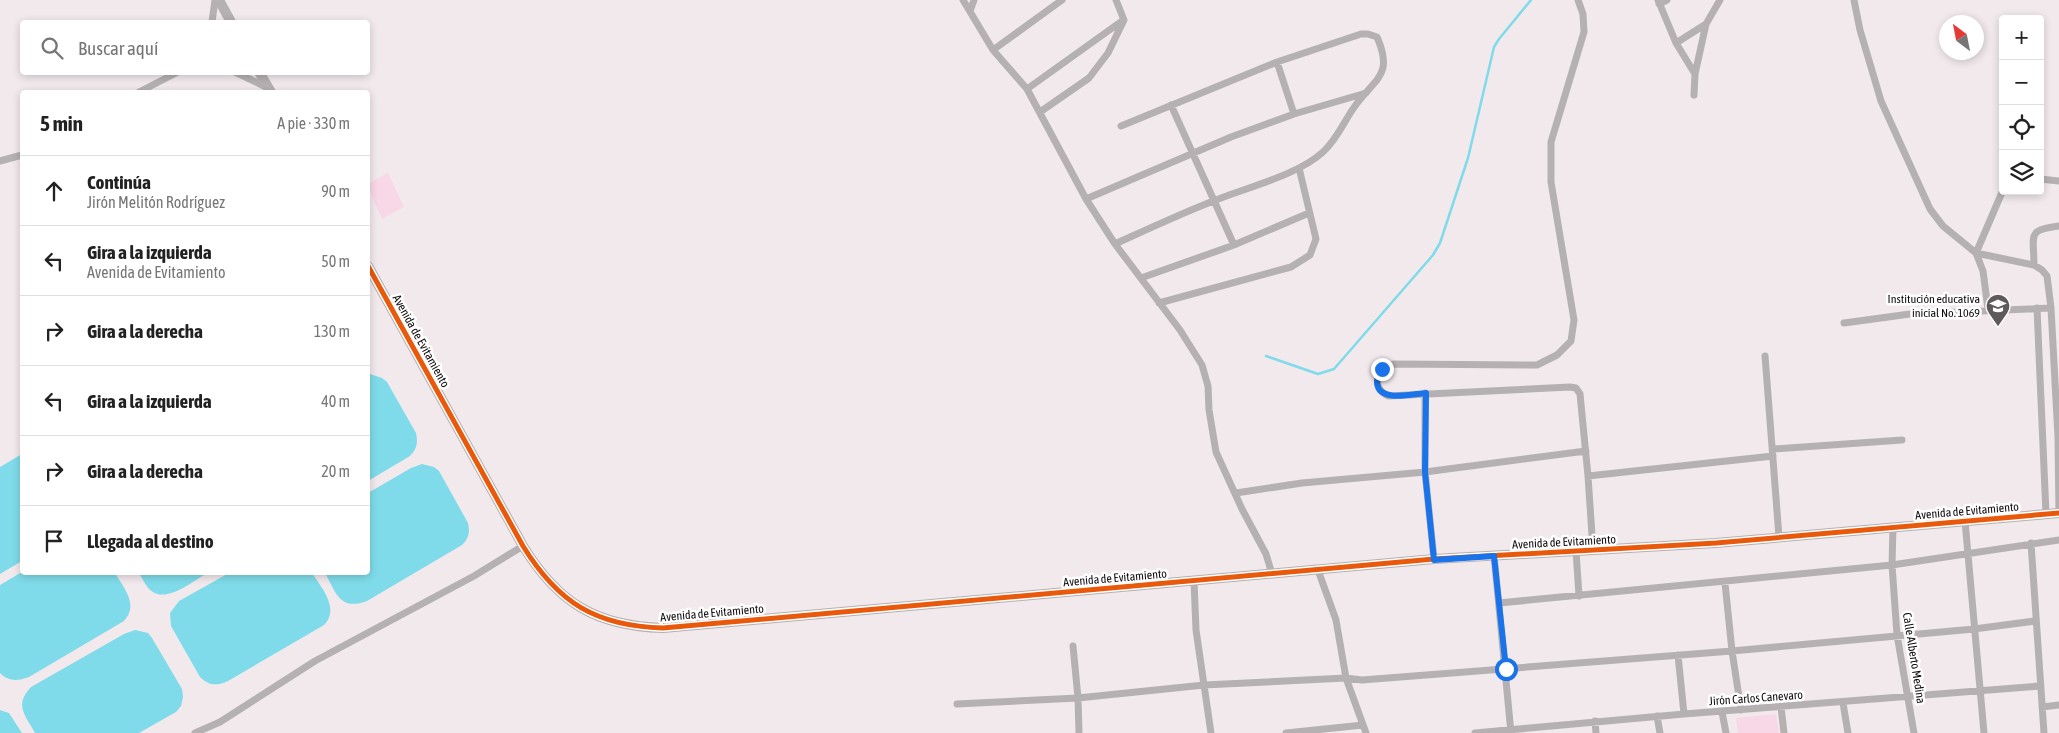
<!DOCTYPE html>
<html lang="es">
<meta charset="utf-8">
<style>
body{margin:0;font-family:"Asap Condensed",sans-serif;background:#f2f2f2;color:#222}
.controls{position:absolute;right:15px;top:15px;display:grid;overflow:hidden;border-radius:5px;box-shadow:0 2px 8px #0003}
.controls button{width:45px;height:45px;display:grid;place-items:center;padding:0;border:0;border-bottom:1px solid #e0e0e0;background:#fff;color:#222;font:25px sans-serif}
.compass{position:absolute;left:1939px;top:15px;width:45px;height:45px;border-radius:50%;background:#fff;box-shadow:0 2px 8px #0003;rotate:328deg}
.stop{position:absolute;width:15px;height:15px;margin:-11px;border:4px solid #1a73e8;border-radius:50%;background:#fff}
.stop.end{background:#1a73e8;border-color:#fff;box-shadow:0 1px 5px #0008}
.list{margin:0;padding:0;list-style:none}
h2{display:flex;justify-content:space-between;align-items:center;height:65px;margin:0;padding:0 20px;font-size:21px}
h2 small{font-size:16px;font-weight:400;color:#767676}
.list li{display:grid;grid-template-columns:32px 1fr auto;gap:15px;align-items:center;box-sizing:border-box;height:70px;padding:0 20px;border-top:1px solid #e0e0e0}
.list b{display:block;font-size:19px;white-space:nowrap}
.list p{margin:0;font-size:16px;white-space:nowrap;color:#767676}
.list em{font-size:16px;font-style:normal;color:#767676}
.icon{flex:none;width:28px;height:28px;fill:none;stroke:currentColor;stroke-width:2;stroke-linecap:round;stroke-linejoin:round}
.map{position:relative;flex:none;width:2059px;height:733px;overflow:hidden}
.search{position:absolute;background:#fff;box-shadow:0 2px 8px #0003;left:20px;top:20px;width:350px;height:55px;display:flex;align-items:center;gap:12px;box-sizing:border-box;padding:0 18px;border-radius:5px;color:#767676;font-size:19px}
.panel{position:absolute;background:#fff;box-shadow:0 2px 8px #0003;left:20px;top:90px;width:350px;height:485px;border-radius:5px}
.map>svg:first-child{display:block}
</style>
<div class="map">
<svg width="2059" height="733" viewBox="0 0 2059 733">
<rect width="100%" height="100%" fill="#f2e9ed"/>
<path fill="#f8d8e7" d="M388,173l16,34 -22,12 -14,-31v-4z
M1776,714l3,19h-41l-2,-15z"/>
<path fill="#7fdbe9" d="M370,374l12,4 5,4 29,51c2,10 1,16 -6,23l-42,25v-106z
M22,454v107l-22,13v-107z
M422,464l12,3 5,4 29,52c2,9 1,15 -6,22l-95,56c-27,10 -31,-8 -42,-28l43,-1v-79l43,-25z
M22,572l93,1c9,15 24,32 9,48l-95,56c-12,4 -20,5 -29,-4v-88z
M139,573h69c-14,7 -39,29 -55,19 -7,-4 -10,-13 -14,-19z
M229,573h83c10,15 28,36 12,52l-96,56c-11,5 -19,5 -28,-4l-29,-51 -1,-13 9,-12z
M135,630l13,3 4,5 30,51 1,8 -2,9 -5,6 -37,21h-104c-10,-18 -21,-28 -4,-46l93,-53z
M0,710l9,3 13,20h-22z"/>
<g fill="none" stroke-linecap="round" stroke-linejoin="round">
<path stroke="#7fdbe9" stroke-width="2.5" d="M1266,356l52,18 16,-5 99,-114 7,-12 28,-85 26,-111 5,-8 32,-39"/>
<path stroke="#b5b1b2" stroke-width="7" d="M963,0l30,50 34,39 59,110 29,45 65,86 22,35 6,21 1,24 7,42 26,57 24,45 6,20
M1578,0l5,14 1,18 -33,110v40l23,138 -3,21 -14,14 -20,10 -143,-1c-18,3 -23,23 -6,32l182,-9 6,1 4,6 8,82 5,74
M1658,0l18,43 19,31
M1854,0l6,30 21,71 49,108 13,17 33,27 7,18 5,38
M1659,4l8,-4
M970,11l4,-11
M212,22l3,-22
M1676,43l30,-19
M993,50l69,-50
M1277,62l17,52
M235,72l33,16
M1027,89l95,-68
M139,92l39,-20
M1694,95l1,-21 11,-50 14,-24
M1171,105l63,140
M1040,112l49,-34 19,-25 16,-33 -8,-20
M0,161l22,-6
M2040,179l19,2
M2003,190l-27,63 58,12 8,5 5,6 4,32 7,129 1,76
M1086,199l145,-62 63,-23 72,-21
M1115,244c33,-15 67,-31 101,-44 32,-13 82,-25 107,-48 15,-14 21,-31 32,-46 20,-28 39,-30 22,-69l-9,-3h-7l-84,28 -156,64
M2034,265c0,-30 -8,-35 25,-39
M1141,278l93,-33 75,-32
M1159,303l132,-36 19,-12 6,-16 -17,-71
M2037,308l9,206
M1844,323l66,-9 141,-6
M1765,356l14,181
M1425,393v79l9,87
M1773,449l129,-9
M1588,476l185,-20
M1236,493l66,-10 123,-11 161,-21
M1965,521l19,212
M1893,527l-1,38 5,70 17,98
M2031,543l13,190
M1576,551l3,45
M1494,555l17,178
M1318,570l18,50 10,58 20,55
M1194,581l2,49 15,103
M1725,583l7,68 9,59
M1499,603l393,-38 167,-25
M1073,646l5,52 1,35
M1678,655l6,59
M1843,703l5,30
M957,704l121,-6 126,-13 142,-7 16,2 370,-29 242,-22 61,-8
M1781,707l3,26
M2042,707l17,-2
M1722,712l4,21
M1657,716l3,17
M1595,721l1,12
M195,733l25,-11 95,-61 159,-85 49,-30
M1286,733l77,-8
M1475,733l209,-19 356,-28"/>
<path stroke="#b5b0b2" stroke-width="10" d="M219,0l12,22
M259,72l12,20
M368,266l155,280c35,57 73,80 140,82l771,-69 282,-16 343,-30"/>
<defs>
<path id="cycleway" d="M368,266l155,280c35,57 73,80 140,82l771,-69 282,-16 343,-30"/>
</defs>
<use href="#cycleway" stroke="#fff" stroke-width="8"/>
<use href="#cycleway" stroke="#e8590c" stroke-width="5"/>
</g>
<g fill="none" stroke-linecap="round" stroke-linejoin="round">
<path stroke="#1a73e8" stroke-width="6" d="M1382,369c-3,4 -5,8 -5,14 2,20 35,11 49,10l-1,79 9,88 60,-4 12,113"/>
</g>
<defs>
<symbol id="school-pin" viewBox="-11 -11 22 30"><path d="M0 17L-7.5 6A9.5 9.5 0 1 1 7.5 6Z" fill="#5f595c" stroke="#fff"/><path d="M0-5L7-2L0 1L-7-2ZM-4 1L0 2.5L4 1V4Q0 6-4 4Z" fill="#fff"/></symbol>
</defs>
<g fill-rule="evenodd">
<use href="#school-pin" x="1984" y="292" width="28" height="38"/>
</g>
<g text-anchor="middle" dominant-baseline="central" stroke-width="5" stroke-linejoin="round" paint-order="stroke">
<g font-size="12" fill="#100b0e" stroke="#fff" text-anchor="end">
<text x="1980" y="299">Institución educativa<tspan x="1980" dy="14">inicial No. 1069</tspan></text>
</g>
<g font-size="12" fill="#100b0e" stroke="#fff">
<text transform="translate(421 341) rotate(61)">Avenida de Evitamiento</text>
<text transform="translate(1967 511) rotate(-5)">Avenida de Evitamiento</text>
<text transform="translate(1564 542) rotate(-3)">Avenida de Evitamiento</text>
<text transform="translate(1115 578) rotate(-5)">Avenida de Evitamiento</text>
<text transform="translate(712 613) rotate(-5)">Avenida de Evitamiento</text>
<text transform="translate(1914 658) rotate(81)">Calle Alberto Medina</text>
<text transform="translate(1756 698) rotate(-4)">Jirón Carlos Canevaro</text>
</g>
</g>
</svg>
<div class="controls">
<button>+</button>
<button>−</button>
<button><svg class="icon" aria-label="locate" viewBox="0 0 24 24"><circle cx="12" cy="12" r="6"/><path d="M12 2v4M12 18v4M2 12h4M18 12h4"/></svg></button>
<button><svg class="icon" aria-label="layers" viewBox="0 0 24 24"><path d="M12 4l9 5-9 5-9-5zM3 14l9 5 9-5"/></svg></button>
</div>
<svg class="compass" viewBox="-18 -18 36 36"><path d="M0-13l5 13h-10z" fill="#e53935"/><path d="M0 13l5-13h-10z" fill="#767676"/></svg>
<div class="stop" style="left:1506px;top:669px"></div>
<div class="stop end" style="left:1382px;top:369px"></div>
<div class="search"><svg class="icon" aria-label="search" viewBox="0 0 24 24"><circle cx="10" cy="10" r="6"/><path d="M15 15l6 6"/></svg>Buscar aquí</div>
<section class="panel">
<h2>5 min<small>A pie · 330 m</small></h2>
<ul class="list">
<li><svg class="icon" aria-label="ahead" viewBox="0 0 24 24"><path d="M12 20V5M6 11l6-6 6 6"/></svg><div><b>Continúa</b><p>Jirón Melitón Rodríguez</p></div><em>90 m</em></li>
<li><svg class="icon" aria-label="left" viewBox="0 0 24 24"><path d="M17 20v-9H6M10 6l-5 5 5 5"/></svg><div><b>Gira a la izquierda</b><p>Avenida de Evitamiento</p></div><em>50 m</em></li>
<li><svg class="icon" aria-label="right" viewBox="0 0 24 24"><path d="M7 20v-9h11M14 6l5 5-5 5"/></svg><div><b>Gira a la derecha</b></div><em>130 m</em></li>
<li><svg class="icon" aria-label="left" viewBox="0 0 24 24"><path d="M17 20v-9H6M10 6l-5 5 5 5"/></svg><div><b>Gira a la izquierda</b></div><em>40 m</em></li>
<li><svg class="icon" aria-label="right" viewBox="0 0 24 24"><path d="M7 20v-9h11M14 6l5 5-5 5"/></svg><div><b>Gira a la derecha</b></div><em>20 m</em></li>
<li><svg class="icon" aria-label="arrive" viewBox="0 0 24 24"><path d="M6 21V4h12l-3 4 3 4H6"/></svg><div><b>Llegada al destino</b></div></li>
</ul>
</section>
</div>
